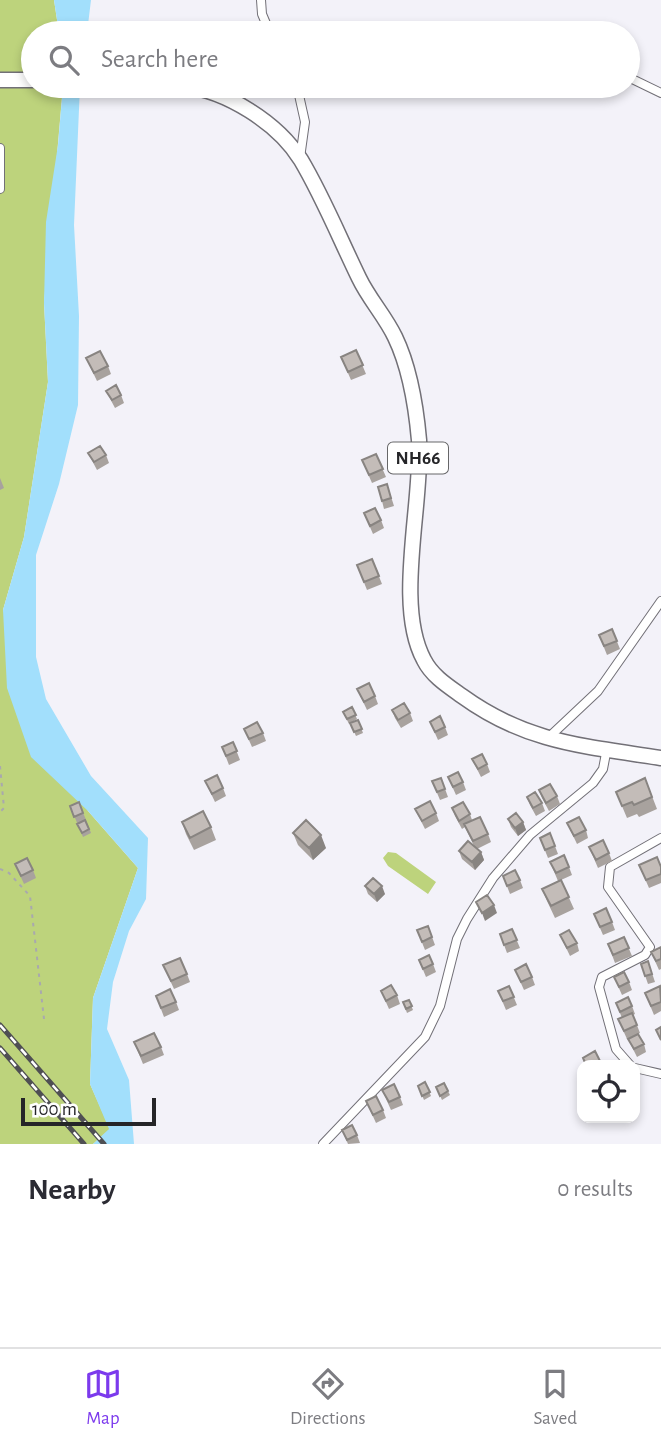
<!DOCTYPE html>
<style>
body{margin:0;font-family:"Alegreya Sans",sans-serif;background:#f7f7f7;color:#2b2b33}
.controls{position:absolute;right:21px;bottom:21px;display:grid;overflow:hidden;border-radius:14px;box-shadow:0 4px 10px #0003}
.controls button{width:63px;height:63px;display:grid;place-items:center;padding:0;border:0;border-bottom:2px solid #e1e1e2;background:#fff;color:#2b2b33;font:35px sans-serif}
.scale{position:absolute;left:21px;bottom:18px;width:135px;box-sizing:border-box;padding-left:7px;border:4px solid #252528;border-top:0;font-size:19px;line-height:24px;white-space:nowrap;color:#252528;-webkit-text-stroke:5px #fff;paint-order:stroke}
.list{margin:0;padding:0;list-style:none}
h2{display:flex;justify-content:space-between;align-items:center;height:91px;margin:0;padding:0 28px;font-size:30px}
h2 small{font-size:23px;font-weight:400;color:#7c7c81}
.icon{flex:none;width:38px;height:38px;fill:none;stroke:currentColor;stroke-width:2;stroke-linecap:round;stroke-linejoin:round}
.map{position:relative;flex:none;width:661px;height:1144px;overflow:hidden}
.search{position:absolute;background:#fff;box-shadow:0 4px 10px #0003;left:21px;right:21px;top:21px;height:77px;display:flex;align-items:center;gap:18px;box-sizing:border-box;padding:0 24px;border-radius:38px;color:#7c7c81;font-size:26px}
.sheet{height:203px;background:#fff}
nav{display:flex;justify-content:space-around;align-items:center;box-sizing:border-box;height:98px;border-top:2px solid #e1e1e2;background:#fff;font-size:19px;color:#7c7c81}
nav a{display:grid;justify-items:center;gap:4px}
nav .on{color:#7c3aed}
.map>svg:first-child{display:block}
</style>
<div class="map">
<svg width="661" height="1144" viewBox="0 0 661 1144">
<rect width="100%" height="100%" fill="#f3f2f9"/>
<path fill="#bdd37c" d="M0,0h54l5,33h-26v53h30l-19,217 4,79 -24,155 -21,73 85,201 50,57 -45,130 -3,86 20,45 -17,15h-93z
M388,852l8,1 40,29 -8,12 -40,-28 -5,-8z"/>
<path fill="#a2dffc" d="M54,0h37l-4,33h-28z
M63,86h17l-6,139 5,91 -1,89 -19,79 -23,71v102l10,42 45,77 57,62 -2,61 -17,32 -16,51 -6,47 22,51 5,64h-41l16,-15 -19,-45 3,-86 45,-130 -50,-57 -57,-54 -24,-69 -4,-78 21,-73 24,-155 -4,-79 2,-81 12,-77z"/>
<g fill="none" stroke-linecap="round" stroke-linejoin="round">
<defs>
<path id="street" d="M261,0l1,14 8,19
M628,77l33,16
M297,86l8,36 -5,36
M0,148v41
M547,739l51,-48 63,-90
M630,1065l-14,-16 -17,-62 3,-10 43,-22 5,-8 -42,-60 2,-20 51,-29
M635,1068l26,6
M323,1144l102,-107 15,-31 17,-67 10,-20 26,-41 37,-43 63,-52 10,-14 4,-21"/>
<path id="highway" d="M0,80h33
M183,86c43,4 95,37 118,74 22,37 39,79 58,118 10,21 26,38 36,59 15,31 21,69 24,103 4,62 -25,165 5,220 8,16 24,26 38,36 65,47 122,50 199,62"/>
</defs>
<use href="#street" stroke="#727077" stroke-width="10"/>
<use href="#highway" stroke="#727077" stroke-width="17"/>
<path stroke="#a9a8ae" stroke-width="2" stroke-dasharray="3.5 5" stroke-linecap="butt" d="M0,766l4,42 -4,4
M0,869l9,4 21,23 14,123"/>
<use href="#street" stroke="#fff" stroke-width="8"/>
<use href="#highway" stroke="#fff" stroke-width="14"/>
<defs>
<path id="rail" d="M0,1025l104,119
M0,1048l84,96"/>
</defs>
<use href="#rail" stroke="#4f4f53" stroke-width="5"/>
<use href="#rail" stroke="#fff" stroke-width="2.5" stroke-dasharray="8" stroke-linecap="butt"/>
</g>
<path fill="#a8a29e" d="M356,350l10,24 -15,6 -10,-23z
M86,358l22,8 3,8 -14,7z
M106,391l15,4 3,8 -9,5z
M88,453l18,2 3,8 -12,7z
M376,454l10,23 -14,6 -10,-23z
M0,478l4,10 -4,2z
M387,484l7,22 -10,3 -2,-8z
M364,513l17,7 3,8 -11,6z
M372,559l10,25 -15,6 -10,-25z
M612,629l8,20 -13,6 -8,-20z
M357,689l18,7 3,8 -11,6z
M352,707l5,12 -8,5 -6,-12z
M392,710l18,3 3,8 -12,7 -6,-10z
M358,720l5,13 -7,3 -6,-13z
M430,722l15,5 3,8 -10,5z
M244,729l19,4 3,8 -14,6z
M233,742l7,18 -11,5 -7,-18z
M472,759l15,5 3,8 -9,5z
M448,777l15,5 3,8 -10,5z
M441,778l7,19 -8,3 -8,-19z
M645,778l12,31 -18,8 -2,-3 -10,4 -11,-26z
M205,781l18,7 3,8 -11,6z
M539,790l18,6 3,8 -11,7 -7,-13z
M527,797l15,6 3,8 -9,5 -6,-11z
M79,802l12,31 -8,4 -13,-31z
M452,808l18,6 2,6 16,14 3,8 -14,7 4,3 3,8 -9,10 -13,-11 -3,-8 15,-5 -9,-19 -3,2 -7,-13z
M415,809l21,4 3,8 -14,8z
M508,819l15,3 3,8 -8,6 -7,-9z
M182,822l29,5 5,13 -22,10 -8,-16z
M567,823l19,7 2,8 -11,6z
M293,833l33,15 -13,12 -15,-15z
M550,833l8,21 -10,4 -8,-20z
M589,847l20,6 3,8 -14,7z
M550,862l19,5 3,8 -11,5 13,29 -19,9 -8,-17 -5,-12 16,-8z
M15,864l18,6 3,8 -12,6z
M639,865l22,2v16l-12,5z
M503,876l17,4 3,8 -13,6z
M365,886l20,8 -8,8 -9,-8z
M594,914l18,8 3,8 -12,5z
M428,926l7,19 -10,5 -8,-20z
M512,929l8,19 -13,5 -7,-19z
M560,935l17,8 2,8 -9,5z
M624,937l8,19 -17,7 -7,-19z
M661,948v21l-2,1 -8,-18z
M419,960l14,4 3,8 -10,5z
M648,961l7,21 -7,2 -7,-20z
M163,965l24,9 3,8 -16,7z
M515,970l17,7 3,8 -11,5z
M614,977l15,5 3,8 -10,5z
M509,986l8,19 -11,5 -8,-19z
M661,988v23l-7,4 -9,-22z
M381,991l16,4 3,9 -11,5z
M156,996l20,6 3,8 -15,7z
M409,1000l4,10 -6,3 -4,-11z
M616,1003l16,3 3,8 -2,1 7,18 -13,6 -9,-20 4,-1z
M628,1039l16,5 2,8 -9,5z
M134,1042l27,5 3,8 -21,9z
M425,1082l6,14 -7,4 -6,-14z
M436,1087l12,4 2,4 -8,5z
M382,1090l18,7 3,8 -12,5z
M366,1101l17,9 3,8 -10,5z
M342,1130l15,5 3,8 -12,1z"/>
<path fill="#888481" d="M523,822l3,8 -8,6 -3,-8z
M321,835l5,13 -13,12 -4,-12z
M481,852l3,8 -9,10 -3,-8z
M382,886l3,8 -8,8 -3,-8z
M494,905l3,8 -12,8 -3,-8z"/>
<path fill="#c3bcb8" stroke="#888481" stroke-width="2" d="M356,350l7,15 -15,7 -7,-15z
M100,351l8,15 -14,7 -8,-15z
M116,385l5,10 -9,5 -6,-9z
M100,446l6,9 -12,7 -6,-9z
M376,454l7,15 -14,6 -7,-15z
M387,484l4,14 -9,3 -4,-14z
M375,508l6,12 -11,6 -6,-13z
M372,559l7,17 -15,6 -7,-17z
M612,629l5,12 -13,5 -5,-11z
M369,683l6,13 -11,6 -7,-13z
M404,703l6,10 -12,7 -6,-10z
M352,707l4,8 -9,4 -4,-7z
M440,716l5,11 -10,5 -5,-10z
M358,720l4,9 -8,3 -4,-9z
M257,722l6,11 -14,6 -5,-10z
M233,742l4,9 -11,5 -4,-9z
M482,754l5,10 -9,5 -6,-10z
M458,772l5,10 -10,5 -5,-10z
M217,775l6,13 -11,6 -7,-13z
M441,778l4,11 -8,3 -5,-11z
M645,778l7,19 -18,8 -2,-3 -10,4 -6,-14z
M550,784l7,12 -11,7 -7,-13z
M535,792l7,11 -9,5 -6,-11z
M430,801l6,12 -14,8 -7,-12z
M79,802l4,11 -9,4 -4,-11z
M463,802l7,12 -11,7 -7,-13z
M203,811l8,16 -21,11 -8,-16z
M516,813l7,9 -8,6 -7,-9z
M480,817l8,17 -15,7 -9,-17z
M579,817l7,13 -12,6 -7,-13z
M85,820l4,9 -7,4 -5,-9z
M306,820l15,15 -12,13 -16,-15z
M550,833l5,13 -10,4 -5,-12z
M603,840l6,13 -13,7 -7,-13z
M468,841l13,11 -9,10 -13,-11z
M564,855l5,12 -13,6 -6,-11z
M657,857l4,10v7l-15,6 -7,-15z
M27,858l6,12 -12,6 -6,-12z
M515,870l5,10 -13,6 -4,-10z
M373,878l9,8 -8,8 -9,-8z
M561,880l8,17 -18,9 -9,-17z
M487,895l7,10 -12,8 -6,-11z
M606,908l6,14 -12,5 -6,-13z
M428,926l4,11 -10,5 -5,-12z
M512,929l5,11 -13,5 -4,-11z
M569,930l8,13 -10,5 -7,-13z
M624,937l5,11 -16,7 -5,-11z
M661,947v12l-5,2 -5,-9z
M429,955l4,9 -10,5 -4,-9z
M180,958l7,16 -16,7 -8,-16z
M648,961l4,13 -7,2 -4,-12z
M526,964l6,13 -11,5 -6,-12z
M624,972l5,10 -10,5 -5,-10z
M391,985l6,10 -11,6 -5,-10z
M509,986l5,11 -11,4 -5,-10z
M660,986l1,16 -10,4 -6,-13z
M170,989l6,13 -15,6 -5,-12z
M628,997l4,9 -12,6 -4,-9z
M409,1000l3,6 -6,3 -3,-7z
M632,1013l5,12 -13,6 -6,-12z
M661,1027v13l-5,-10z
M154,1033l7,14 -20,9 -7,-14z
M638,1034l6,10 -10,5 -6,-10z
M595,1051l7,14h-16l-3,-7z
M425,1082l5,10 -8,4 -4,-10z
M444,1083l4,8 -8,5 -4,-9z
M394,1084l6,13 -11,5 -7,-12z
M376,1096l7,14 -10,5 -7,-14z
M352,1125l5,10 -10,5 -5,-10z"/>
<g text-anchor="middle" dominant-baseline="central" stroke-width="5" stroke-linejoin="round" paint-order="stroke">
<rect fill="#fff" stroke="#666668" stroke-width="2" x="388" y="442.5" width="60" height="31" rx="5"/>
<g font-size="19" font-weight="bold" fill="#252528">
<text x="418" y="458">NH66</text>
</g>
</g>
</svg>
<div class="controls">
<button><svg class="icon" aria-label="locate" viewBox="0 0 24 24"><circle cx="12" cy="12" r="6"/><path d="M12 2v4M12 18v4M2 12h4M18 12h4"/></svg></button>
</div>
<div class="scale">100 m</div>
<div class="search"><svg class="icon" aria-label="search" viewBox="0 0 24 24"><circle cx="10" cy="10" r="6"/><path d="M15 15l6 6"/></svg>Search here</div>
</div>
<section class="sheet">
<h2>Nearby<small>0 results</small></h2>
<ul class="list">
</ul>
</section>
<nav>
<a class="on"><svg class="icon" aria-label="map" viewBox="0 0 24 24"><path d="M3 6l6-2 6 2 6-2v14l-6 2-6-2-6 2zM9 4v14M15 6v14"/></svg>Map</a>
<a><svg class="icon" aria-label="directions" viewBox="0 0 24 24"><path d="M12 3l9 9-9 9-9-9zM9 14v-3h6M13 9l2 2-2 2"/></svg>Directions</a>
<a><svg class="icon" aria-label="saved" viewBox="0 0 24 24"><path d="M7 4h10v16l-5-4-5 4z"/></svg>Saved</a>
</nav>
